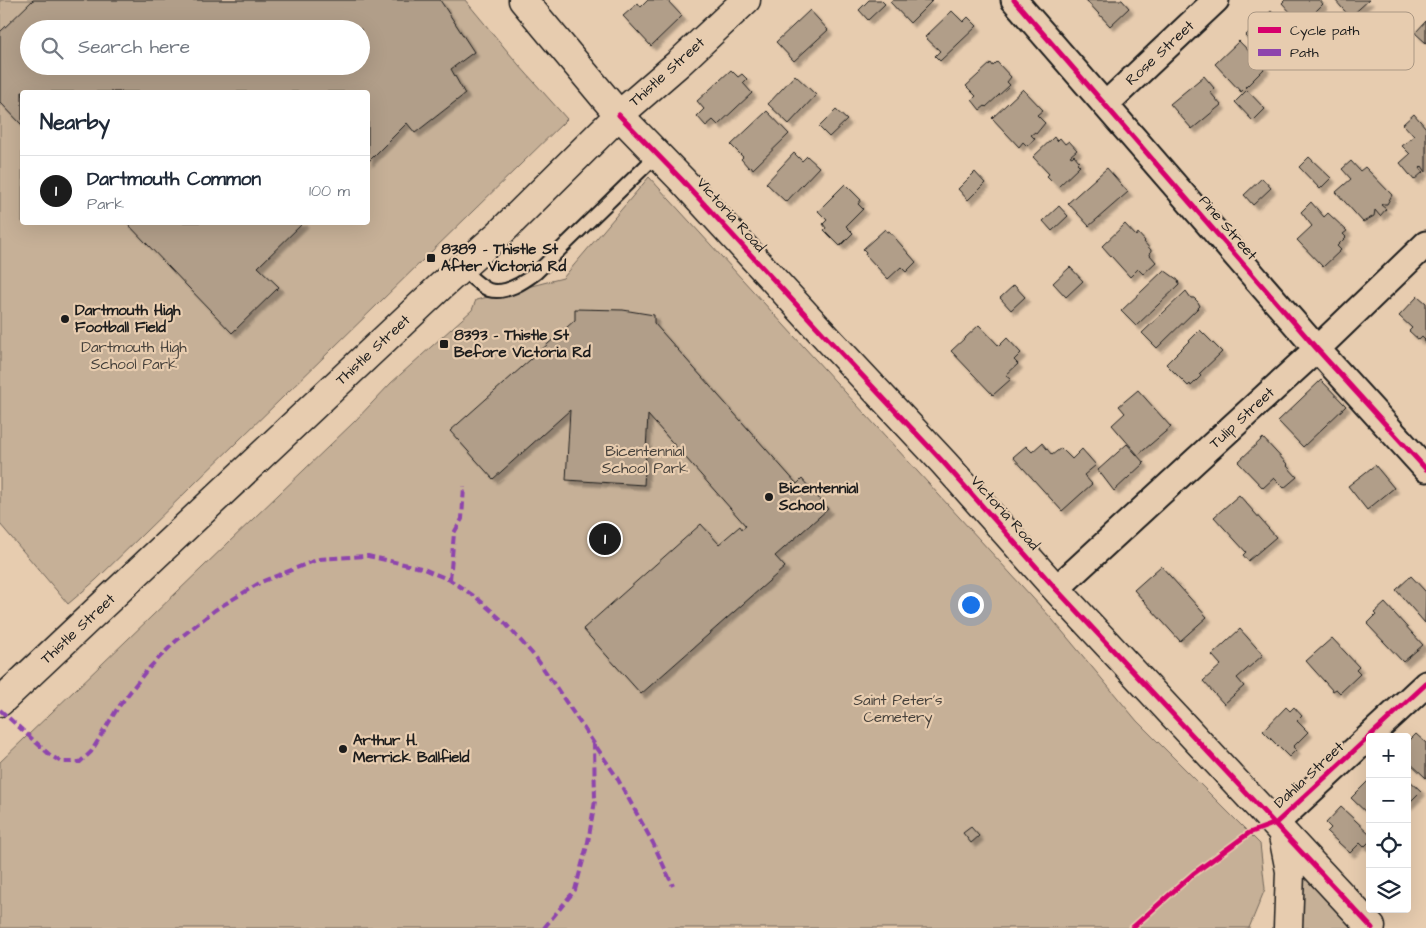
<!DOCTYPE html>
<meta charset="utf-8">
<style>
body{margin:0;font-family:"Architects Daughter",sans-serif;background:#f2f2f3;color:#1f2937}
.controls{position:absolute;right:15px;bottom:15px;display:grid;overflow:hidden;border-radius:5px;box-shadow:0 5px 20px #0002}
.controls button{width:45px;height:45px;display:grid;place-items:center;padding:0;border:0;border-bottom:1px solid #e0e1e3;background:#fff;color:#1f2937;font:25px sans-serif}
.you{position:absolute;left:970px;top:604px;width:18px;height:18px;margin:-12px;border:4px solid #fff;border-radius:50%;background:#1a73e8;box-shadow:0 0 0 8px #1a73e833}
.badge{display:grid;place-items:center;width:32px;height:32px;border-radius:50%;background:#1c1c1c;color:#fff;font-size:16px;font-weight:700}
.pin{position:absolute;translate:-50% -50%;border:2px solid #fff;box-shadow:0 1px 5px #0006}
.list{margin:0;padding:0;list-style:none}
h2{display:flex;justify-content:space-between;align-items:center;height:65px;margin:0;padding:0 20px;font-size:21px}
h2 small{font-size:16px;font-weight:400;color:#747a83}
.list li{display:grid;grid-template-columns:32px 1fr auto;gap:15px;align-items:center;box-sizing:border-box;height:70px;padding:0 20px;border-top:1px solid #e0e1e3}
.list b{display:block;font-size:19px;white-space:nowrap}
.list p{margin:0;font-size:16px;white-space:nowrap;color:#747a83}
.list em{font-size:16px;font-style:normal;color:#747a83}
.icon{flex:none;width:28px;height:28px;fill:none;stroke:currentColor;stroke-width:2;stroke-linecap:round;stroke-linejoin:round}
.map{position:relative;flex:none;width:1426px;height:928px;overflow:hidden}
.search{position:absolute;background:#fff;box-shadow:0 5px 20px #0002;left:20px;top:20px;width:350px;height:55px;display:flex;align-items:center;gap:12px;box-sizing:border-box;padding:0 18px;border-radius:28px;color:#747a83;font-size:19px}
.panel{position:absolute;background:#fff;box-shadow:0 5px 20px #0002;left:20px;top:90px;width:350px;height:135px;border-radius:5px}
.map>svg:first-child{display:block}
</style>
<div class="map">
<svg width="1426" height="928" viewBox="0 0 1426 928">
<defs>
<filter id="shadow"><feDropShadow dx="4.5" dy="4.5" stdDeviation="1" flood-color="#0004"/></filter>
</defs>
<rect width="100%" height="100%" fill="#e7ccaf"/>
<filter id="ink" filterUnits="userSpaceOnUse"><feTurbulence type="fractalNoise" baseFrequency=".02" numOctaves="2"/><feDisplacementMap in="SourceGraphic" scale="10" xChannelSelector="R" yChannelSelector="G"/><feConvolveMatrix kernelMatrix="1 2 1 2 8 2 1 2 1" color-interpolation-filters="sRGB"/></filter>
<g filter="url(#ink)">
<path fill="#c6b097" stroke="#71665a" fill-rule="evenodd" d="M0,0h465l53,64 49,55 -471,461 -28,24 -68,-80zM29,29h332v37h-332zM22,92h346v130h-346z
M649,177l403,442 85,102 123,123 5,45 -16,39h-1249v-166l354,-340 37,-39 81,-73 4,-10 87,-22z
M1303,866l53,62h-55z"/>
<path fill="#b19e89" stroke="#1c1c1c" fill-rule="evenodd" filter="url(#shadow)" d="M33,0h407l34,52 -23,17 14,25 -50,39 -8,-10 -39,39v-70h-346v33l-22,-23v-70zM29,29h332v37h-332z
M648,0h19l15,16 -31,30 -28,-30 15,-13 3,4z
M869,0h12l4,4 -17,16 -9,-10z
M893,0h40l-23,23 -20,-21z
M1086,0h36l7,8 -19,18z
M1285,0h35l3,4 -7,7 4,5 -5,5 -4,-5 -10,8 -19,-21z
M1335,0h34l-19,17z
M810,10l18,20 -34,31 -18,-19z
M952,11l11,11 5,-5 9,9 -37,35 -5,-5 5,-5 -15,-14z
M1271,11l25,26 -27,25 -24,-26z
M1426,21v22l-11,-10z
M1239,41l26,27 -24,24 -26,-28z
M997,62l14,15 -4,5 3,3 -24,22 -1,-1 -5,4 -8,-10 4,-4 -10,-10 25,-23 2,3z
M731,70l7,7 4,-3 5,5 -4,4 9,10 -34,32 -5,-5 -7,6 -9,-10 7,-7 -7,-8z
M795,75l21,20 -27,29 -21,-20z
M1204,76l10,12 -4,4 11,13 -29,24 -22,-25z
M1023,89l20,21 -6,5 8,8 -9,11 -1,-2 -4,3 4,4 -8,7 -4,-4 -4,5 -27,-29z
M1247,90l18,19 -12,12 -18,-19z
M836,110l11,10 -18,17 -10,-10z
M767,111l22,23 -36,35 -2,-3 -2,2 -8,-9 2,-2 -12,-12z
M1414,114l12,14v44l-4,-6 -2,2 3,4 -9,8 -14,-17 10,-9 -8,-8 12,-10 -11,-12z
M1054,137l3,4 3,-3 5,6 4,-3 8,9 -7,6 2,1 2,-2 5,6 -2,2 3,3 -22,21 -11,-11 2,-2 -16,-17z
M794,153l8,8 5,-5 12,11 -33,35 -20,-19z
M1309,157l22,21 -11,11 -21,-22z
M1351,161l9,10 5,-4 27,28 -5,9h-5l-1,1 5,4 -6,7 -5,-6 -1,6 -11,6 -27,-30 15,-13 -9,-10z
M1107,168l21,24 -39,34 -21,-23z
M975,172l10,11 -17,17 -10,-11z
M1262,178l9,10 -18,17 -9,-10z
M845,184l16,16 -3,4 5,5 -17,17 7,7 -13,13 -16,-16 2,-2 -3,-4 4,-4 -9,-9z
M1311,202l13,15 4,-4 19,18 -4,3 3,3 -9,9 4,4 -18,17 -26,-27 15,-14 -11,-14z
M1059,206l9,10 -16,15 -9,-10z
M126,222h178l-46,45 21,20 -47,46z
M1125,224l11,12 2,-3 7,8 -1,1 7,8 -1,5 6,7 -13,12 -5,-5 -8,8 -28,-31z
M885,229l2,3 2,-1 27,31 -10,10 -5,-5 -13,12 -23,-25 1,-2 -3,-3z
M1070,267l13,14 -17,16 -13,-14z
M1164,270l14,10 1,5 -43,41 -15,-15z
M1014,285l11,12 -14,13 -11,-12z
M1186,291l5,7h3l4,4 2,4 -43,42 -15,-15z
M1418,296l8,7v41l-2,-2 1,-2 -3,-3 -3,3 -10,-9 3,-3 -13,-12z
M575,309l48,1 31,5v8l143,161 5,-5 26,30 -53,47 10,11 -144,127 -58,-65 118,-105 18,20 21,-18 2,3 4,-3 -98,-111 -4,70 -78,-5 4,-70 -77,69 -43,-48 125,-111z
M979,325l20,21 8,-8 14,15 -7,7 4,4 -12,11 5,4 -18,16 -42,-44z
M1200,330l22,22 -23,22 2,2 -10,10 -1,-2 -2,2 -22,-22z
M1321,380l25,26 -43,41 -25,-26z
M1138,390l33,37 -33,28 -26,-30 13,-12 -6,-7z
M1263,438l25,27 -1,1 10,11 -13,11 -10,-10 -11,10 -25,-26z
M1042,443l10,12 9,-7 11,11 10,-10 14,16 -12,10 8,9 -30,27 -49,-54 13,-11 6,6z
M1127,444l17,19 -30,28 -16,-21z
M1375,465l19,23 -27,22 -19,-24z
M1239,495l37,42 -28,24 -5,-6 3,-3 -32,-35z
M1161,566l46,51 -27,24 -46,-51z
M1411,576l15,16 -1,31 -29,-33z
M1385,603l38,42 -20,17 -36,-38 9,-9 -2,-2z
M1240,629l23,26 -26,23 7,8 -20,18 -21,-23 18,-16 -9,-10z
M1332,638l27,29 -3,3 4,4 -20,19 -4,-4 -3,2 -27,-30z
M1286,707l4,4 4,-4 8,9 -5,5 11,11 -15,15 3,3 -7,7 -26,-26z
M1416,734l10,9v35l-19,-18v-17z
M1407,778l14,13 -14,14z
M1368,781l2,1v34l-19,-18z
M1341,807l29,27v7l-6,6 -4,-4 -10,10 -23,-21 4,-4 -5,-5z
M971,827l8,9 -8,7 -8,-10z"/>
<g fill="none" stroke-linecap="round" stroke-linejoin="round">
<defs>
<path id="service" d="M461,268c8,7 18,18 28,22 16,5 35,-8 47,-17l121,-118"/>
<path id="minor" d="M1014,0l303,349 109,120
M1105,105l111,-105
M1056,589l261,-240 109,-105
M1276,823l150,-139"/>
<path id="tertiary" d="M619,115l63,65 146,159 116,124 112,126 315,338 -1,1
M1282,831l8,40 -2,57"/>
<path id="secondary" d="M523,0l96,115
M0,702l441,-416 58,-52 120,-119 60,-52 67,-63"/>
</defs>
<use href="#service" stroke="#1c1c1c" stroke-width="16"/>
<use href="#minor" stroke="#1c1c1c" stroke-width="29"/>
<use href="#tertiary" stroke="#1c1c1c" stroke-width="31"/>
<use href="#secondary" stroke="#1c1c1c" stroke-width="31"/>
<use href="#service" stroke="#e7ccaf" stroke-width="12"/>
<use href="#minor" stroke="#e7ccaf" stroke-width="25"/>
<use href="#tertiary" stroke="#e7ccaf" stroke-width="28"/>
<use href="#secondary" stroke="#e7ccaf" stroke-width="28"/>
<path stroke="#8e44ad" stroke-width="4" stroke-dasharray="8 4" stroke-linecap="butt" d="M450,580l4,-47 8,-14 2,-33
M0,710l50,45 11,7h19l11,-10 26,-43 29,-38 30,-30 39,-31 46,-28 58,-23 49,-3 53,12 29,12 27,18 28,25 32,36 79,117 37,67 20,43
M544,928l31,-38 13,-48 7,-41 -1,-57"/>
<defs>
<path id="cycleway" d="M1014,0l303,349 109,120
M619,115l63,65 146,159 116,124 112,126 316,339
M1132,928l61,-54 56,-41 27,-10 150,-139"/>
</defs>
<use href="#cycleway" stroke="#e7ccaf" stroke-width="8"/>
<use href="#cycleway" stroke="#d6006c" stroke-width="5"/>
</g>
</g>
<g fill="#1c1c1c" stroke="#e7ccaf" stroke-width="2">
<rect x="426" y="253" width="10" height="10" rx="2.5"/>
<circle cx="65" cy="319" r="5"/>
<rect x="439" y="339" width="10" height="10" rx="2.5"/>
<circle cx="769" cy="497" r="5"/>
<circle cx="343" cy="749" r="5"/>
</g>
<g text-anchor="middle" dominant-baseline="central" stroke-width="4.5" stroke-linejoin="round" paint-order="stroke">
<g font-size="15" fill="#1c1c1c" stroke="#e7ccaf">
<text transform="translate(1160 53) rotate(-43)">Rose Street</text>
<text transform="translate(667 72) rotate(-42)">Thistle Street</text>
<text transform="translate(731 215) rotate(48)">Victoria Road</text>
<text transform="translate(1228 228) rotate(49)">Pine Street</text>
<text transform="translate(373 350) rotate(-43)">Thistle Street</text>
<text transform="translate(1242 418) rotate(-43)">Tulip Street</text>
<text transform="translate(1005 513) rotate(48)">Victoria Road</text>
<text transform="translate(78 629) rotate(-43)">Thistle Street</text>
<text transform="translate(1309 775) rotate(-43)">Dahlia Street</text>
</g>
<g font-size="15" font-weight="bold" fill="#1c1c1c" stroke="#e7ccaf" text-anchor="start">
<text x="441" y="249">8389 - Thistle St<tspan x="441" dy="17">After Victoria Rd</tspan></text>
<text x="75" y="310">Dartmouth High<tspan x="75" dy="17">Football Field</tspan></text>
<text x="454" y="335">8393 - Thistle St<tspan x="454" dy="17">Before Victoria Rd</tspan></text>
<text x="779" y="488">Bicentennial<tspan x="779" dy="17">School</tspan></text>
<text x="353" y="740">Arthur H.<tspan x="353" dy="17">Merrick Ballfield</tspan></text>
</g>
<g font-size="15" fill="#46413b" stroke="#e7ccaf">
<text x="134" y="347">Dartmouth High<tspan x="134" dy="17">School Park</tspan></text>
<text x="645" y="451">Bicentennial<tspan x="645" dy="17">School Park</tspan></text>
<text x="898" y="700">Saint Peter's<tspan x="898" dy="17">Cemetery</tspan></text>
</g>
</g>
<rect x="1248" y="12" width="166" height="58" rx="8" fill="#e7ccaf" stroke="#aa9783" stroke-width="1"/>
<rect x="1258" y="27" width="23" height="6" fill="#d6006c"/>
<rect x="1258" y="49" width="23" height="7" fill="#8e44ad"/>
<g font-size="14" fill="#1c1c1c">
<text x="1290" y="35">Cycle path</text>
<text x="1290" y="57">Path</text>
</g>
</svg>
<div class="controls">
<button>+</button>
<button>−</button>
<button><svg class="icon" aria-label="locate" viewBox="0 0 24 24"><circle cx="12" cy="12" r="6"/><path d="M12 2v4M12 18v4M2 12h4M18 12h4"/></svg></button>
<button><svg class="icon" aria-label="layers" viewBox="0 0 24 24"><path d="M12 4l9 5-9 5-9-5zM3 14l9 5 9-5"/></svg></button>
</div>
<div class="you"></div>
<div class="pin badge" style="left:605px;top:539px">1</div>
<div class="search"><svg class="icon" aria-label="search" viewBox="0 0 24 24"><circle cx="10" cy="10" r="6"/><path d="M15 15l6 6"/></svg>Search here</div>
<section class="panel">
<h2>Nearby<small></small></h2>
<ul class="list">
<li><span class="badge">1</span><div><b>Dartmouth Common</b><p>Park</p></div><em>100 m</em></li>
</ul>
</section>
</div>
